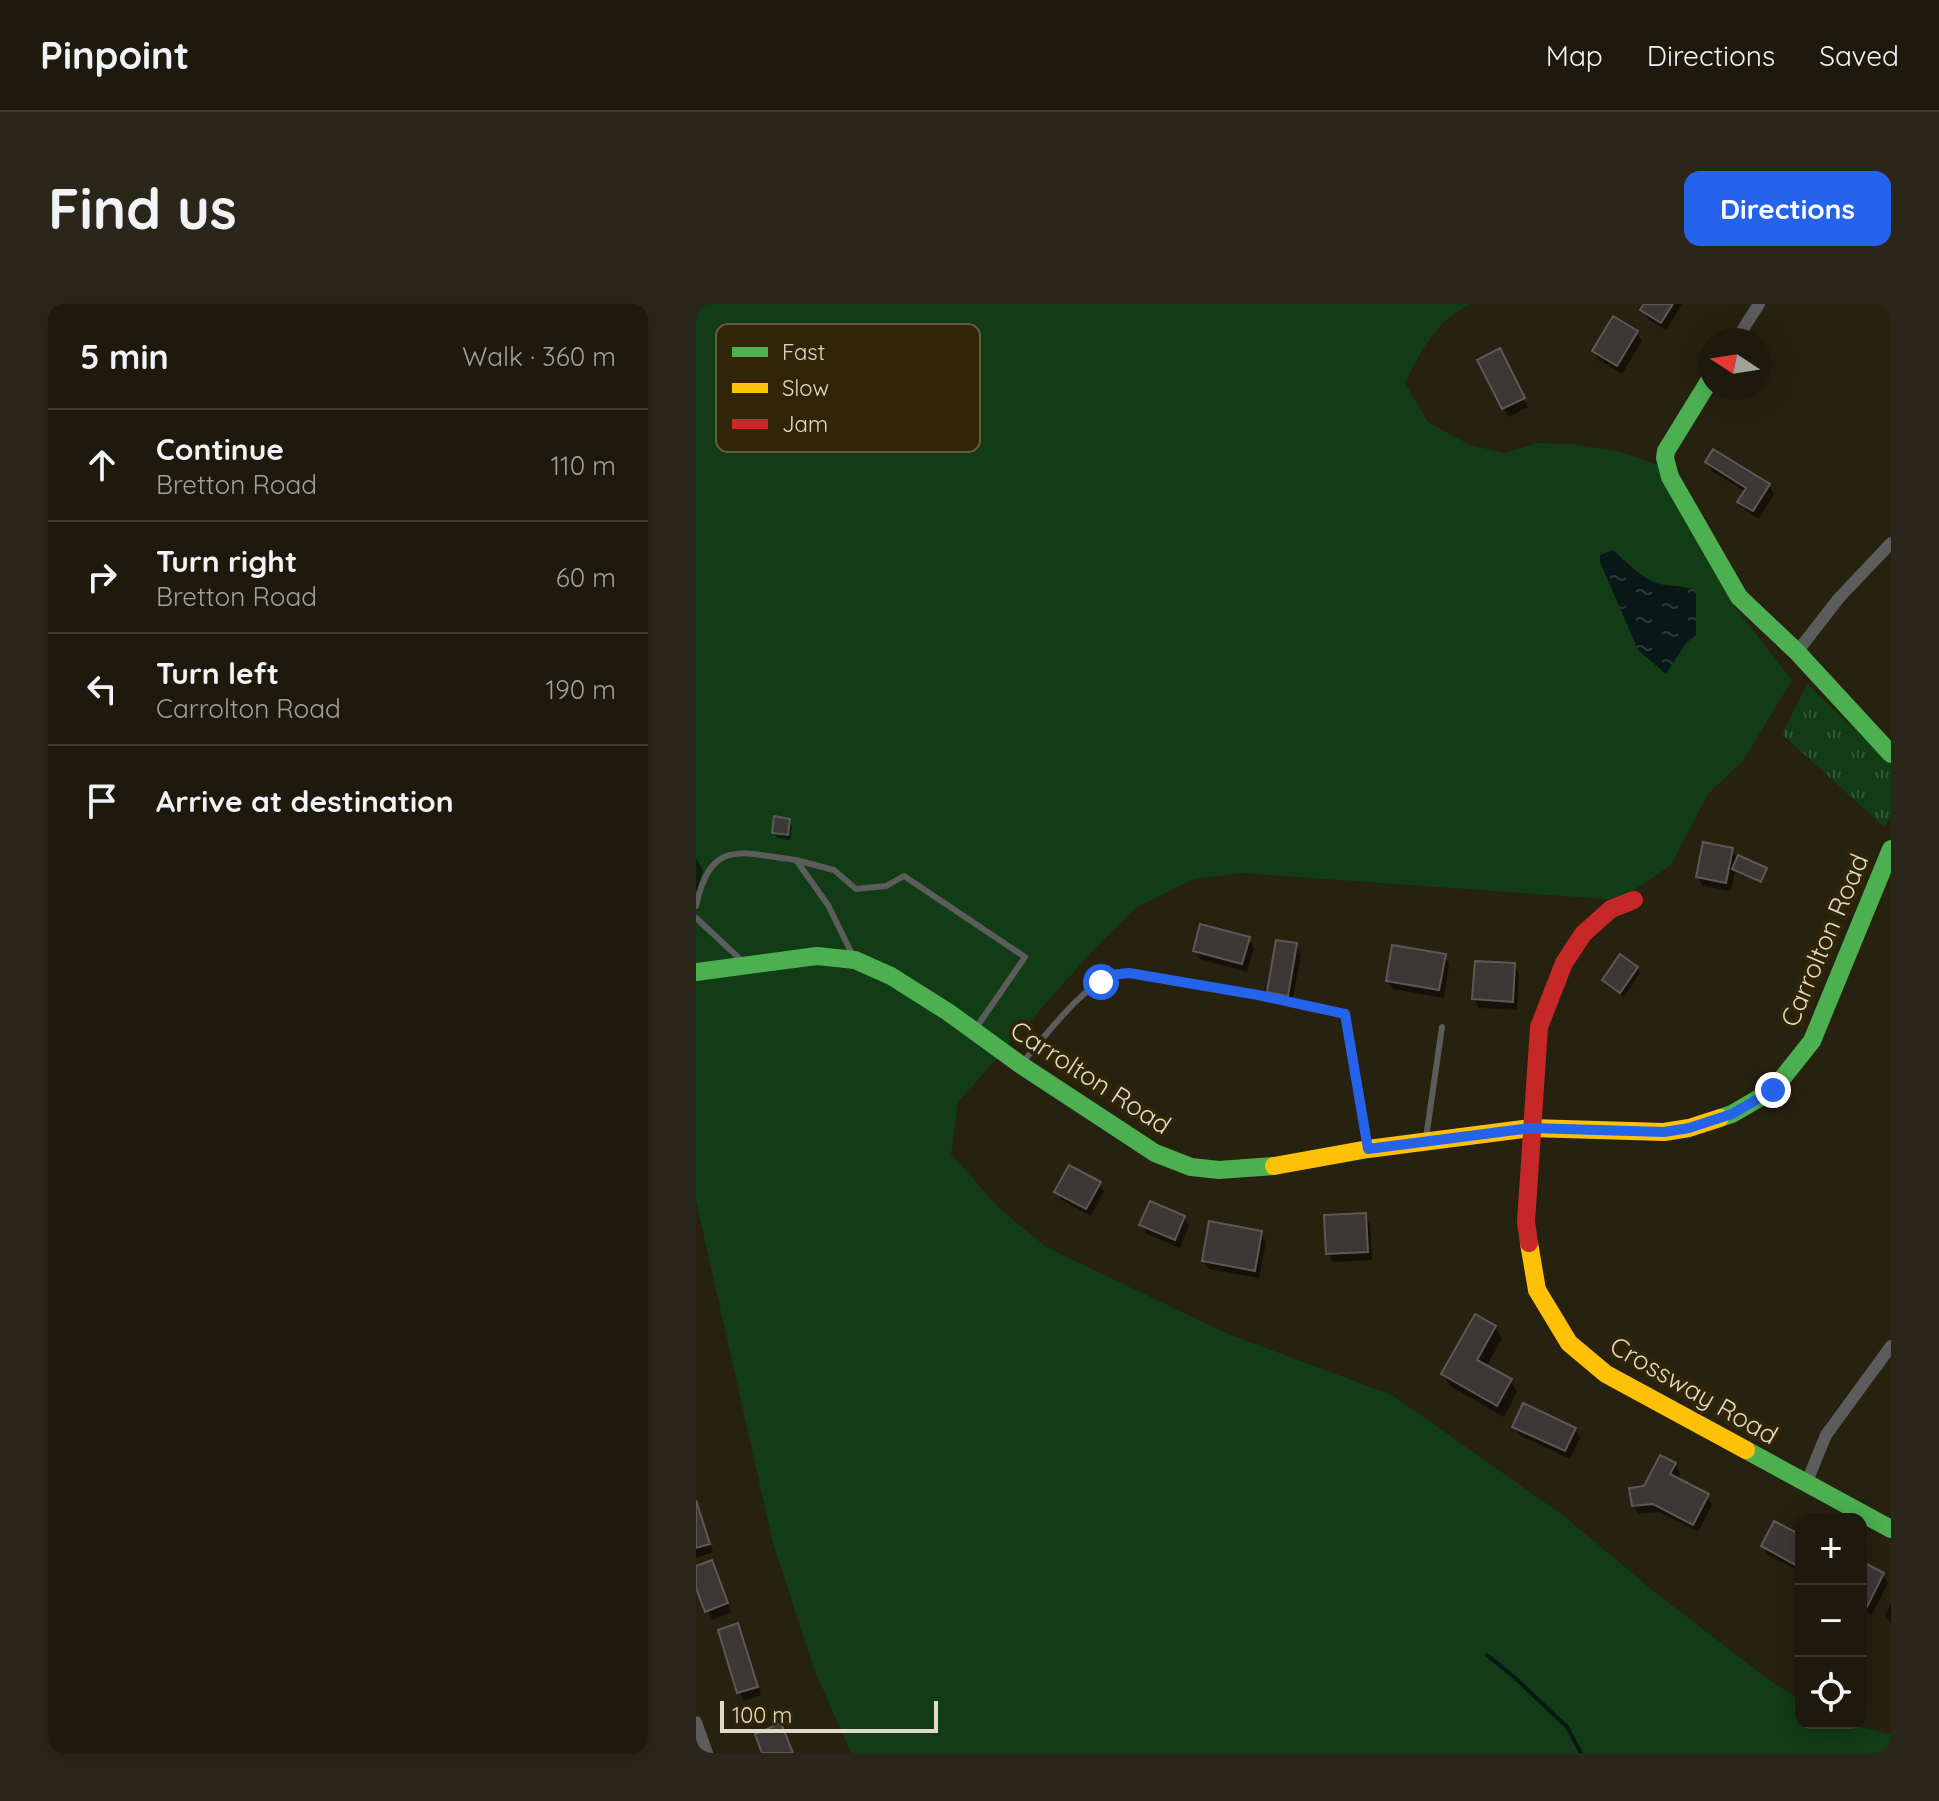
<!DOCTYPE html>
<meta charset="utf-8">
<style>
body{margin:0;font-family:Quicksand,sans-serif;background:#2a261a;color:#f1f3f6}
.controls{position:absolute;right:24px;bottom:24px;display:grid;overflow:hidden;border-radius:16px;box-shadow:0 4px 20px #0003}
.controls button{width:72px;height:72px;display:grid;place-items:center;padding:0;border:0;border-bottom:2px solid #3b382d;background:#1d190c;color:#f1f3f6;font:40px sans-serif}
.compass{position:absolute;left:1003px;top:24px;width:72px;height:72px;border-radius:50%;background:#1d190c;box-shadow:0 4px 20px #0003;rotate:282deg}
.scale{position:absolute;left:24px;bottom:20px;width:218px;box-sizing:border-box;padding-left:8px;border:4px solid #e0dac9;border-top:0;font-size:22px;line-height:28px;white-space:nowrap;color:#e0dac9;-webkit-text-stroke:6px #302507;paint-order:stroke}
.stop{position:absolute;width:24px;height:24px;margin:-18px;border:6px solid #2563eb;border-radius:50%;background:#fff}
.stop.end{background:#2563eb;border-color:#fff;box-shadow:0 2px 8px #0008}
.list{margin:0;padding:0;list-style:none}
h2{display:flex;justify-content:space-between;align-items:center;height:104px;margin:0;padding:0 32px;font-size:34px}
h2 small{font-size:26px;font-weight:400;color:#a0a09d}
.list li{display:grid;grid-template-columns:52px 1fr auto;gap:24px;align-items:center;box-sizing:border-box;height:112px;padding:0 32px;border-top:2px solid #3b382d}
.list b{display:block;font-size:30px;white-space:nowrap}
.list p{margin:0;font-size:26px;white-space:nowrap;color:#a0a09d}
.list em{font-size:26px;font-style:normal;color:#a0a09d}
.icon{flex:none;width:44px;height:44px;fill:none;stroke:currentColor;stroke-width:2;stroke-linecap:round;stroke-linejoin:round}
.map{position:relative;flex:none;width:1195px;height:1449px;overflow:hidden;border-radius:16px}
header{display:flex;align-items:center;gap:48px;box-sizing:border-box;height:112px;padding:0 40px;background:#1d190c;border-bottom:2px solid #3b382d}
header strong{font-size:38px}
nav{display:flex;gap:44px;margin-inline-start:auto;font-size:28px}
.intro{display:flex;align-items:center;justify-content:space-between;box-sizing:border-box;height:192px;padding:0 48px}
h1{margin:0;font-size:56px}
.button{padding:20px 36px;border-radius:16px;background:#2563eb;color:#fff;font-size:28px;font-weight:700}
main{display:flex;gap:48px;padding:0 48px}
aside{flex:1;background:#1d190c;border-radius:16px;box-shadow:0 4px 20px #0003}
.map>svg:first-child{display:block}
</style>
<header>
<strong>Pinpoint</strong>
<nav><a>Map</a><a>Directions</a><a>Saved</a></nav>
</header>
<div class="intro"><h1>Find us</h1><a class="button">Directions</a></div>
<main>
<aside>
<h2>5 min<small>Walk · 360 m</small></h2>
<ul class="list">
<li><svg class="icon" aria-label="ahead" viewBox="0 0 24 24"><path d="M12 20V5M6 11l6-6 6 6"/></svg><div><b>Continue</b><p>Bretton Road</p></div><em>110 m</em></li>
<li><svg class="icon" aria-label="right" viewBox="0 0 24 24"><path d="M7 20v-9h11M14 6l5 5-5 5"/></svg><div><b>Turn right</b><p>Bretton Road</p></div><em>60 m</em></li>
<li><svg class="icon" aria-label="left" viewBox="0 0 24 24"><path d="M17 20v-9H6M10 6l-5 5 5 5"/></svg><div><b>Turn left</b><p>Carrolton Road</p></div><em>190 m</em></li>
<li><svg class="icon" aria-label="arrive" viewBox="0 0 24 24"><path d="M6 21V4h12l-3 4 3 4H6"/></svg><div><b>Arrive at destination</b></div></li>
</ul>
</aside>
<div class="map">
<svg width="1195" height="1449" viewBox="0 0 1195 1449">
<defs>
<pattern id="park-tufts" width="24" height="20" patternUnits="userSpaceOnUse" patternTransform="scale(2)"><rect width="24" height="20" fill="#123c15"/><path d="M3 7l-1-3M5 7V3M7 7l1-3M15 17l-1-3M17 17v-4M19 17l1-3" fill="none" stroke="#345836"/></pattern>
<pattern id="water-ripples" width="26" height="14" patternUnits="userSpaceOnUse" patternTransform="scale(2)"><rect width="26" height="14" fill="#0a1717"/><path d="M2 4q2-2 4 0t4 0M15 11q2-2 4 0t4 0" fill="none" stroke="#2d3837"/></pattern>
</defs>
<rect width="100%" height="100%" fill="#272110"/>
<path fill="#123c15" d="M0,0h775c-33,14 -51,48 -66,79l23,39 42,23 35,8 32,-10 33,1 51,8 37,13 76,141 58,74 -49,81 -35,33 -37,71 -52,35 -377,-27 -48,6 -57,28 -41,40 -138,155 -7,52 48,54 47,39 180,86 166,62 172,121 93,78 115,88 29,18v23h48l42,12v18h-1040l-37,-84 -41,-126 -77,-342z"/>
<path fill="url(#park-tufts)" d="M1111,380l84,80v52l-7,11 -102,-93z"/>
<path fill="url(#water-ripples)" d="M917,246c12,10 26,26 41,32 14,6 30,1 42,10v43l-10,8 -20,31 -28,-24 -38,-88v-7z"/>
<path fill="#0007" d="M951,0h35l-16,26 -18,-11 -5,-9z
M941,29l5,8 -20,33 -23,-14 -5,-9z
M808,55l24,48 -19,10 -29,-56z
M1011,158l62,24 5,8 -15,25 -14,-9 -5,-8 6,-10 -34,-21z
M93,516l3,6 -2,14 -13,-2 -3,-5z
M1036,546l6,10 28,10 -4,13 -27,-12 -4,20 -28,-5 -5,-9z
M0,554l7,12 -7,27z
M553,635l5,9 -7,24 -47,-13 -5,-9z
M600,641l5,9 -9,49 -18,-3 -5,-8z
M748,652l5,8 -5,34 -51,-9 -5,-8z
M818,661l5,9 -2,36 -38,-2 -5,-9z
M941,664l3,5 -16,24 -17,-12 -3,-5z
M403,880l5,8 -13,24 -29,-16 -5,-8z
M669,911l5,9 2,36 -39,2 -5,-9z
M488,914l5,8 -9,22 -33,-14 -5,-9z
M565,929l5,9 -7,36 -50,-9 -5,-9z
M799,1023l7,12 -16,28 24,13 7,12 -13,25 -54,-31 -7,-12z
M818,1123l61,2 5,9 -10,21 -51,-24z
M979,1160l5,9 -4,7 31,16 5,9 -14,27 -39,-20 -21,2 -4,-8 11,-18z
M0,1199l17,49 -17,6z
M1105,1234v34l-33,-17 -5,-9z
M1165,1259l22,11 5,9 -16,32 -11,-6z
M0,1264l20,3 15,41 -19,8 -16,-38z
M1195,1299v21l-6,-9z
M41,1322l24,69 -17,6 -5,-9z"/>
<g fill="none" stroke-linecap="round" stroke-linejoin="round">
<path stroke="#0a1717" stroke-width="4" d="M791,1351l27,22 53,50 14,26"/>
</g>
<path fill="#3b3735" stroke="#5c5856" stroke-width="2" d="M948,0h29l-12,19 -21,-13z
M917,12l25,15 -21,35 -25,-15z
M804,44l25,50 -23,11 -25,-49z
M1017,145l57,35 -17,27 -16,-9 9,-14 -41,-26z
M78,512l16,3 -2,16 -16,-2z
M1007,538l30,6 -7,35 -30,-6z
M1042,551l29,13 -6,14 -29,-13z
M504,620l50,13 -8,27 -49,-13z
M580,636l21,3 -9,53 -21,-4z
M696,641l54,9 -7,36 -53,-9z
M924,650l18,13 -18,26 -18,-13z
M779,657l40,2 -2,39 -41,-3z
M373,861l32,17 -15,27 -32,-17z
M454,897l35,15 -10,24 -36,-15z
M670,909l2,39 -42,2 -2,-39z
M513,917l53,10 -7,40 -53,-10z
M779,1010l21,12 -19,34 35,19 -15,27 -56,-32z
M827,1099l53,25 -11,23 -53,-24z
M964,1151l16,8 -6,11 39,20 -16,31 -40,-21 -21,2 -3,-18 15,-2z
M0,1196l14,44 -14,4z
M1078,1217l27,14v33l-40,-22z
M16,1256l16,43 -23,9 -9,-24v-22z
M1165,1257l23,12 -17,34 -6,-3z
M42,1319l20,64 -21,6 -19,-63z
M85,1419l12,30h-31l-7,-19z"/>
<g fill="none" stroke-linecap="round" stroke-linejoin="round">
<path stroke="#5d5c5c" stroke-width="6" d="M100,556l38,10 22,19 30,-3 18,-10 121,81 -49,71
M0,602c15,-68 43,-53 100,-46l32,45 25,51
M0,614l44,41
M326,759c25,-28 62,-82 99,-90l64,8 156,32 5,3 21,130
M730,834l16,-111"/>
<path stroke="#5d5c5c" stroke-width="12" d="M1040,36l23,-36
M1101,348l42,-54 52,-55
M1110,1180l20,-49 65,-89
M0,1418l11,31"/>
<path stroke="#4caf50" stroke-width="18" d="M1015,74l-45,73 -1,7 5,19 69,120 58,55 94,102
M0,668l121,-16 38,4 36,16 57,36 73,53 134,88 36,14 28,3 55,-4
M1024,814l12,-4 41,-24 39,-49 79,-192
M1050,1146l145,79"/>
<path stroke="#ffc107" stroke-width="18" d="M578,862l94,-17 163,-21 133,4 25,-4 31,-10
M833,939l8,47 32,53 37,31 140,76"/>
<path stroke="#c62828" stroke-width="18" d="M833,939l-3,-21 13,-195 25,-64 19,-29 28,-25 23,-9"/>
</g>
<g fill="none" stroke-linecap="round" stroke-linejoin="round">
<path stroke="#2563eb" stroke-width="10" d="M405,678l10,-7 18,-2 129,22 87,19 23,135 163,-21 133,4 25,-4 43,-14 41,-24"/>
</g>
<g text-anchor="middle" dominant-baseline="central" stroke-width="8" stroke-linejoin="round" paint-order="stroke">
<g font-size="26" fill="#e0dac9" stroke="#302507">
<text transform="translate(1128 636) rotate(-67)">Carrolton Road</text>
<text transform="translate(395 773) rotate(33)">Carrolton Road</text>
<text transform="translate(998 1086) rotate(30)">Crossway Road</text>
</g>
</g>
<rect x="20" y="20" width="264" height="128" rx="12" fill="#302507" stroke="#655b41" stroke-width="2"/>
<rect x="36" y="43" width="36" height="10" fill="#4caf50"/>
<rect x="36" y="79" width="36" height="10" fill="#ffc107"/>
<rect x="36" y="115" width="36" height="10" fill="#c62828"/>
<g font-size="22" fill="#e0dac9">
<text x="86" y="56">Fast</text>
<text x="86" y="92">Slow</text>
<text x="86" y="128">Jam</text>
</g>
</svg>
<div class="controls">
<button>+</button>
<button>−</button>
<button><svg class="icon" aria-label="locate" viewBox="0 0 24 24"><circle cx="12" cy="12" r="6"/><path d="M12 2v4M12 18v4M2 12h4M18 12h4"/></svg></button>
</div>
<svg class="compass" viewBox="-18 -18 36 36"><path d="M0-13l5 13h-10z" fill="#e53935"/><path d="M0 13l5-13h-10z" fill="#a0a09d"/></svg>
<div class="scale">100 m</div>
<div class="stop" style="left:405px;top:678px"></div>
<div class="stop end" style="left:1077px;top:786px"></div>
</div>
</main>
